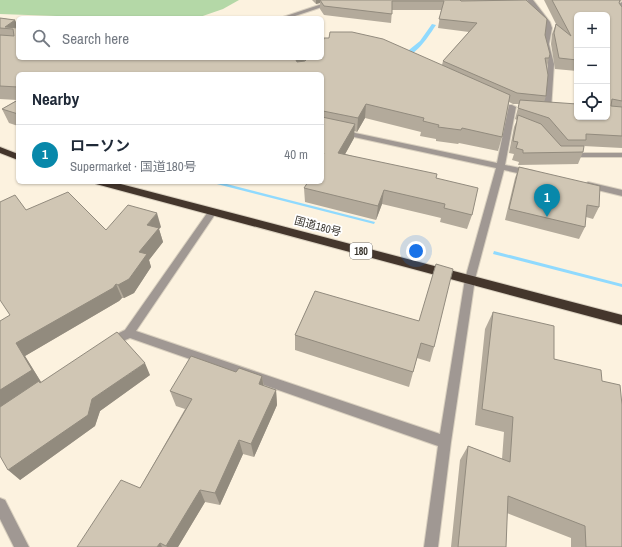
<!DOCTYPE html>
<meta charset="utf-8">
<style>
body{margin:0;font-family:"Archivo Narrow","Noto Sans JP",sans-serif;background:#f6f6f7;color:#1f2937}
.controls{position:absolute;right:12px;top:12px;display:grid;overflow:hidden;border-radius:6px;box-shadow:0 1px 3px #0004}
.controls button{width:36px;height:36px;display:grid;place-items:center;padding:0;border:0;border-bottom:1px solid #e0e1e3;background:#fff;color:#1f2937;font:20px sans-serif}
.you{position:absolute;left:416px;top:251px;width:14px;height:14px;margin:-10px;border:3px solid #fff;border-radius:50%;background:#1a73e8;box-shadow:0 0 0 6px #1a73e833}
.badge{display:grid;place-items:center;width:26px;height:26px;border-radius:50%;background:#0888aa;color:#fff;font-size:13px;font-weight:700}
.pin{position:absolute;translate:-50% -33px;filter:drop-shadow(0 1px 2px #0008)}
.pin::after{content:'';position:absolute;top:21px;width:14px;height:12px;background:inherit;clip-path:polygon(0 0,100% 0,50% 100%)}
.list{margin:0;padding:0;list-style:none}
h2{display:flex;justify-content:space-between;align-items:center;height:52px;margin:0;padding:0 16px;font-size:17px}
h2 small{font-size:13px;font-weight:400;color:#747a83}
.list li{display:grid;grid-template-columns:26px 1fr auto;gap:12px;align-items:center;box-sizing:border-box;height:60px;padding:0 16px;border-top:1px solid #e0e1e3}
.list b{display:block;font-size:15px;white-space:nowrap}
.list p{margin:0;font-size:13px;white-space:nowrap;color:#747a83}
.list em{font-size:13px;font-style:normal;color:#747a83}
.icon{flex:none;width:22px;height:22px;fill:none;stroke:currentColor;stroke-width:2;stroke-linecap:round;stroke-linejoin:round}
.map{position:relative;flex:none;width:622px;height:547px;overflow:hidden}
.search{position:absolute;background:#fff;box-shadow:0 1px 3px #0004;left:16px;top:16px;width:308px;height:44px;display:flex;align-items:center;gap:10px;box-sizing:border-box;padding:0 14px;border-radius:6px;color:#747a83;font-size:15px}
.panel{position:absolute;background:#fff;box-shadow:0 1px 3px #0004;left:16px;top:72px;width:308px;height:112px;border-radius:6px}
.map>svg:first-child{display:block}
</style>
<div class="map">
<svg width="622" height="547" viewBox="0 0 622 547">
<rect width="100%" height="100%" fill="#fcf2df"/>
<path fill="#b4d8a7" d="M0,0h239l-16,9 -26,9h-84l-113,-4z"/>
<path fill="#90dafe" d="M209,182h10l156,40 -1,2z
M494,251l128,33v3l-129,-33z"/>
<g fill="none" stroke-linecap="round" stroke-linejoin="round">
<path fill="#90dafe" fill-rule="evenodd" d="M432,24l4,1c-6,9 -20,32 -32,31v-2l16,-13z"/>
<defs>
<path id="minor" d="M334,0h9l-54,18h-9z
M527,0h6l17,22 2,6 -3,16 5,20 -3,46 -4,2 -4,-2 5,-46 -5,-20 3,-16 -2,-6z
M622,2v19l-6,-7 3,-10z
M509,105h3l4,2 -11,58 29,6 1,2 -4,3 -27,-6 -29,109 -24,163 -13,105h-14l14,-101 -308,-108 -7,3 -4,-2 -1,-3 1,-3 6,-3 85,-121h6l2,2 -2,2 -80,118 304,103 25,-155 31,-111 -174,-38v-4l175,37z
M567,153h55v4h-55z
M588,182l34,8v6l-37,-9 -1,-2z
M0,498l5,2 24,47h-15l-14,-28z"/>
<path id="highway" d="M0,147l18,7v6l-18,-7z
M95,182h18l509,133v10l-526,-141z"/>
</defs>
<use href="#minor" stroke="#d9d0bf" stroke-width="2"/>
<use href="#highway" stroke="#d9d0bf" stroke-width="2"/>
<use href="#minor" fill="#a09893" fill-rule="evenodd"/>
<use href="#highway" fill="#44362c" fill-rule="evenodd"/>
</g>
<path fill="#b3aa9b" d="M312,0h214l19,35 4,23 -2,9 -1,29 -2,6 63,15v-102h-30v56l-22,-2 -4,-25 1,-10 4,-10 -12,-24h78l-3,3 3,4v141l-39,-2v6l-5,12 -60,1 1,-3 -7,-2 2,-6 -5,-1 5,-26 3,-7 -2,-1 4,-15h-6l-4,-2 -7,35 -4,14 -39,-8 -1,1 -22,-3v-2l-16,-3 1,-4 -56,-14 -8,14 -3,-1v7l-9,16 91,24 36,37 -5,14 -27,-7 1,-4 -59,-14 -6,16 -71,-18 -1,-14 18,-6v-108h-304v52l-9,-3 -7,-14 15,-9 -17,-1v-81l15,2 3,38 287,2v1l137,4 1,-4 26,-29 -31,-4 3,-18h-49l-1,13 -67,-8 -4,-6v-6l-4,1z
M519,167l80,40 -6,12 -7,-2 -1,10 -6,12 -74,-19 10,-42z
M26,210l80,20 55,-3 -2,2 4,13 -14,18 2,7 -17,26 -10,5h-2l-3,3 -94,55 16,26 109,-7 -50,36 -5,15 -75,54 -10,-165z
M315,291l119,56 -4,15 -13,-4 -8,29 -114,-37v-15z
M493,312l61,47 48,22 20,166h-51v-9l-64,-25 -1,34h-55l9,-87 8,-14 34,13 2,-27 -29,-7 10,-96z
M236,372l26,4 2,10 12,4 1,15 -23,52 -11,-3 -23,51 -15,-3 -27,45h-101l63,-59 45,-79 -9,-3 -6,-15z"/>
<path fill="#928b7e" d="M316,0h13h-9v3l-4,1z
M15,20l3,6v8l-5,-5 -8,-2z
M297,58h8v2l-9,13v-13z
M366,104l-1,14 -8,14 1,-14z
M355,124l-1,14 -16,29v-14z
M384,190l-2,14 -6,16 2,-14z
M157,213l4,14 -2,2 4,13 -14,18 2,7 -17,26 -10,5 -6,-13 21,-33 8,-27z
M116,284l6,14 -3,3 -94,55 16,26 -41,27v-19l16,-47z
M145,363l5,12 -50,36 -5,15 -75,54 -12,-10 84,-71z
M262,376l2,15 -5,-7z
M276,390l1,15 -23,52 -3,-13z
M239,440l4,14 -23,51 -5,-12z
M200,490l5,12 -27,45h-11l-1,-1z
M160,543l2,4h-5z"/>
<path fill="#d0c6b4" stroke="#928b7e" d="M320,0h140l1,1 65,-1 21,19 -2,16 5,19 -1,4h-4l3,17 -2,21 -29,-3 -74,-32 34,-38 -38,-4 5,-18h-52v13l-68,-8z
M552,0h68l-1,3 3,4v94l-10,-2 -1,7 11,1v29l-36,-2v6h-18l-19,-22 -31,-10 2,-8 57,4v13h30v-102h-30v45l-18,-2 -5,-25 2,-9 15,12z
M0,18l15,2 -10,7 13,1v30h279l-1,2 1,2 8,-1 3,-3h14v-11l2,-9h5l1,-6h22l31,7 127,56 -8,42 -40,-9 -1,2 -23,-3 1,-2 -16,-4 1,-3 -58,-14 -8,14 -35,-7h-1v-37h-304v13l-18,-1v-51l14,1 -1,-7 -13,-1z
M18,100v14l-16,-5z
M518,115l23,9 20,22h23l-1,6 -60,1v-3l-7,-2 2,-6 -5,-1z
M322,117l33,7 -17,29 99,21 -1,4 42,10 -6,27 -28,-7 1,-4 -61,-14 -6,16 -74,-18 4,-6h14v-26l2,-3h-2z
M519,167l81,19 -1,21 -12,-2 -2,22 -76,-18z
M68,192l38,38 22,-25 29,8 -10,12 12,3 -20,24 8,2 -18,25 -11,6 -2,-1 -3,4 -97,55 16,27 -32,20v-69l10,-6 -10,-15v-98l15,-7 11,15z
M436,264l17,5 -19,78 -13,-4 -8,29 -118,-37 20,-44 104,30z
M493,312l61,14v33l47,11 1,11 18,4 2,20v142h-36l-1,-21 -77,-30 -2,51h-48l10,-101 42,16 3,-45 -31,-8z
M117,332l28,31 -53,36 -4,16 -80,55 -8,-14v-49l39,-26 1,2z
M191,356l45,16 3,-4 23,8 -3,8 17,6 -25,54 -12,-4 -24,53 -15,-3 -34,56 -6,-3 -3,4h-80l44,-67 19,8 52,-89 -22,-8z"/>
<g text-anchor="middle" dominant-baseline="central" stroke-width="3.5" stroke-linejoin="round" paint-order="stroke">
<rect fill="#fff" stroke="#74716c" stroke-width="1" x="350" y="243" width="22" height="16" rx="3"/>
<g font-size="10" font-weight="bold" fill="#38342d">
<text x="361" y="251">180</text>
</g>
<g font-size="11" fill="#38342d" stroke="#fff">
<text transform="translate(318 226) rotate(15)">国道180号</text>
</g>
</g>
</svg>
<div class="controls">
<button>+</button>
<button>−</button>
<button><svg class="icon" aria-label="locate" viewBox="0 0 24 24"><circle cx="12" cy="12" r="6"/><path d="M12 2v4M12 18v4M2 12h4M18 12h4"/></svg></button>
</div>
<div class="you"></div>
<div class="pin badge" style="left:547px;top:217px">1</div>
<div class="search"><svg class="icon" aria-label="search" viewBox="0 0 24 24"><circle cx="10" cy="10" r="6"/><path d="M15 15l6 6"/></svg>Search here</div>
<section class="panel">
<h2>Nearby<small></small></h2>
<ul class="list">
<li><span class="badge">1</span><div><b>ローソン</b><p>Supermarket · 国道180号</p></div><em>40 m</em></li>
</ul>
</section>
</div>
